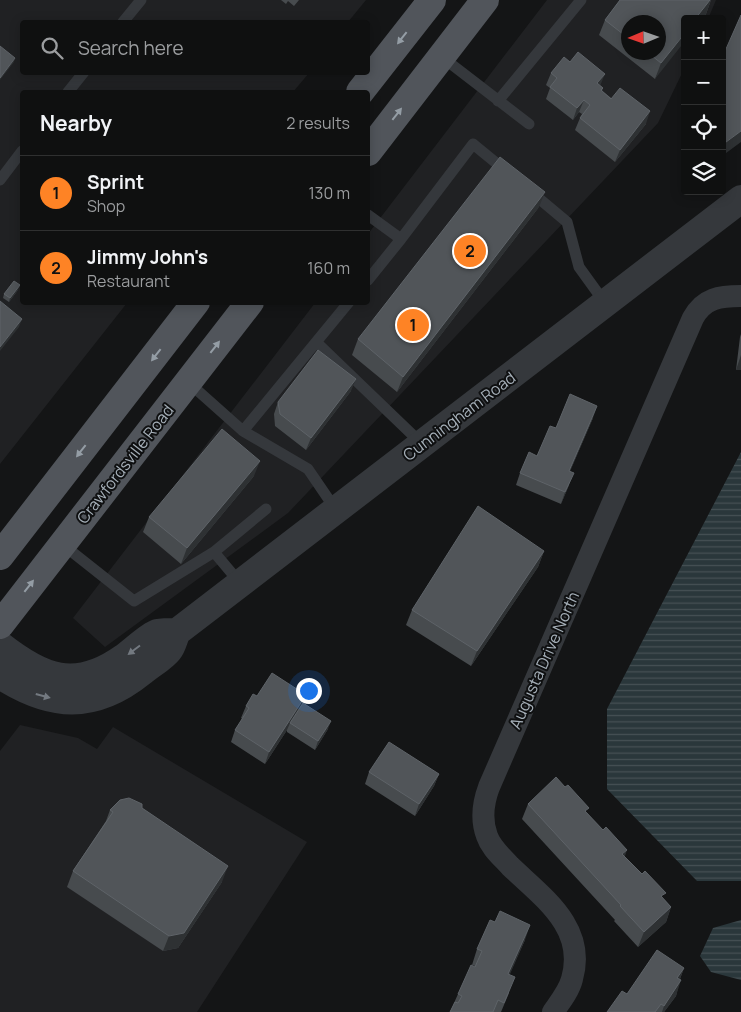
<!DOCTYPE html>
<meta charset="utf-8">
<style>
body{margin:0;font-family:Manrope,sans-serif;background:#181919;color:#f1f3f6}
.controls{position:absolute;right:15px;top:15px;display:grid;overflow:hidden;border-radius:5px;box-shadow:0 2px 12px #0003}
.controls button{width:45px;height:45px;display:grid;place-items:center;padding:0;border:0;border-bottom:1px solid #2f3030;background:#0f1010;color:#f1f3f6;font:25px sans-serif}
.compass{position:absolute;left:621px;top:15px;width:45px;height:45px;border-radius:50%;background:#0f1010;box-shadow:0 2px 12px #0003;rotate:268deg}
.you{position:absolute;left:308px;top:690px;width:18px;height:18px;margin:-12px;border:4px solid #fff;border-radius:50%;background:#1a73e8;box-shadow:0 0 0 8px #1a73e833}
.badge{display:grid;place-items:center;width:32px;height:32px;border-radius:50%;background:#fe8325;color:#111;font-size:16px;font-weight:700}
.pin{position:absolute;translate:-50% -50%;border:2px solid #fff;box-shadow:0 1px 5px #0006}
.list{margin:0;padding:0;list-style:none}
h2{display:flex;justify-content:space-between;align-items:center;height:65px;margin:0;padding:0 20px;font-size:21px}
h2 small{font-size:16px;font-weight:400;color:#9b9d9f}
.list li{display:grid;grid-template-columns:32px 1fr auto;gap:15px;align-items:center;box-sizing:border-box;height:75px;padding:0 20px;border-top:1px solid #2f3030}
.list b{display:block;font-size:19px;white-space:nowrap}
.list p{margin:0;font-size:16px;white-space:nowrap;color:#9b9d9f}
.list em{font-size:16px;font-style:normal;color:#9b9d9f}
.icon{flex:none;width:28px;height:28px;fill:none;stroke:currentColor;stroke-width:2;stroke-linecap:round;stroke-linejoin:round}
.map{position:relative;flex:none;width:741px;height:1012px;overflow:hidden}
.search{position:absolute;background:#0f1010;box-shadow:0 2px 12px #0003;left:20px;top:20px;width:350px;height:55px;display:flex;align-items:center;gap:12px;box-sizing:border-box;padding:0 18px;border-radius:5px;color:#9b9d9f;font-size:19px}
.panel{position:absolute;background:#0f1010;box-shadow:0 2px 12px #0003;left:20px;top:90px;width:350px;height:215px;border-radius:5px}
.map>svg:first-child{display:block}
</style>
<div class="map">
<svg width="741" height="1012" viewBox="0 0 741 1012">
<defs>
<pattern id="water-rules" width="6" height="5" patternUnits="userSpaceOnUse" patternTransform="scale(1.25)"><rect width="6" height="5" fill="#2a373b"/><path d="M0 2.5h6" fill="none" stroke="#465155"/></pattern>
</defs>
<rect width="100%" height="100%" fill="#141516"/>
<path fill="#202123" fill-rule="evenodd" d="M0,0h366l-18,22h-326v50l287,1 -16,19h-271v210l105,1 -127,161z
M547,0h169l-8,19h-23v48l-27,56 -370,390 -183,134 -32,-29 242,-315 53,-1v-68zM628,22h30v30h-30z
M20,725l58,13 19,11 16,-22 194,115 -110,170h-197v-261z"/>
<path fill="url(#water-rules)" d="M741,452v429h-44l-90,-92v-80z
M741,920v60l-30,-8 -11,-16 13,-28z"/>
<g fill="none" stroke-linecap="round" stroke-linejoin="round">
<path stroke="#35383c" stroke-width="11" d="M123,22l18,-22
M442,57l87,67
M68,92l16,-20
M498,101l83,-101
M0,180l22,-29
M530,191l37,31 12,45 26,36
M368,215l33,24 -33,41
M401,239l72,-95 33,27
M316,342l106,102
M188,382l55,49 106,-129
M243,431l65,38 28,41
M62,544l72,57 80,-49 52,-43
M214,552l26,31"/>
<path stroke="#35383c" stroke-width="22" d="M553,1012c7,-10 16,-21 19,-33 15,-52 -30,-82 -62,-113 -8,-9 -19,-18 -23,-30 -6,-16 -4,-33 2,-49l204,-469c11,-20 27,-22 48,-22"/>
<path stroke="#35383c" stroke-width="28" d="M0,645c42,33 75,47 123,13 9,-6 25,-22 34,-25 6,-1 14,-1 20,-1
M0,675c51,33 94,36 142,-3 8,-7 21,-14 27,-22 4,-5 5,-13 8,-18l564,-433"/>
<path stroke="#51555b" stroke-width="28" d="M360,92l72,-92
M368,152l117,-152
M0,556l196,-254
M0,625l250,-323"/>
</g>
<path fill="#474b4e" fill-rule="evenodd" d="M281,0h18l-5,6 -6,-5 -2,3z
M620,0h91l-5,14 -4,5h-17l-30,60 -56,-44 6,-15zM628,22l30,30h-30z
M551,73l49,13 3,2 -1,3 44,33 -31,38 -40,-32 5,-12 2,-4 -3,-2 -6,8 -27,-21 4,-11 -4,-3z
M539,207l-142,185 -45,-37 6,-16z
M18,290l-9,12 -6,-4 1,-4z
M741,334v36h-5l4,-33z
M351,391l-45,59 -31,-24 -1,-12 4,-12z
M593,418l-23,53 -1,14 -8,19 -45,-19 4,-12 17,-17 19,-28z
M254,476l-73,88 -38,-32 6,-15z
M544,551l-6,16 -67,99 -65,-41 6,-15z
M306,695l-3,8 25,26 -13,21 -28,-18v-2l-22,34 -34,-22 4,-12 8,-11 -2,-1 5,-12 11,-10z
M369,772l70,2 -5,12 -19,30 -50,-32z
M528,804l59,9 38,44 46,50 -5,15 -28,25 -24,-26 1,-1 -93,-101z
M142,808l80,74 -44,66 -15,3 -96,-64 6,-16 33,-50 4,-11z
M525,940l-16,35v18l-8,19h-51l8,-18 17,-28 -3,-1 5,-16z
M684,968l-4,11 -4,17 -12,16h-57l20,-18z"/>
<path fill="#2e3133" d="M710,0h1l-5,14 -4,5h-7z
M685,33v8l-30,38 6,-16z
M15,58l-1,4 -14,18v-2z
M605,74l-5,12 -3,-3z
M584,100l-5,12 -6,8 4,-12z
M650,111l-4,13 -31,38 5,-12z
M741,131v11l-19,14v-11z
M545,192l-6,15 -142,185 6,-15z
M20,285l-2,5 -9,12 1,-4z
M22,319l-3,8 -19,24v-4z
M741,355v15h-5z
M356,379l-5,12 -45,59 5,-12z
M597,406l-4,12 -28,65 4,-12z
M260,461l-6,15 -73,88 6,-16z
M574,473l-5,12 -8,19 4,-12z
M544,551l-6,16 -67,99 6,-15z
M306,695l-4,12 -12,16 -3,7 -22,34 4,-12z
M331,721l-3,8 -13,21 3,-9z
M439,774l-5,12 -19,30 4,-12z
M627,850l-5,15v-11z
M228,866l-6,16 -44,66 -15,3 6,-15z
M671,907l-5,15 -28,25 6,-15z
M530,925l-5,15 -22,50 5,-16z
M684,968l-6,16 -1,-6z
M681,980l-5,16 -12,16h-2l2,-6z"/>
<path fill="#515559" stroke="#5e6368" d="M620,0h90l-15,19h-10v14l-24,30 -14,-11h11v-30h-30v16l-23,-18z
M741,15v116l-19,14v-87z
M0,46l15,12 -15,20z
M578,52l27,22 -8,9 6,5 -2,2 10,9 9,-11 30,23 -30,39 -40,-32 10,-13 -6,-5 -7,8 -27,-21 7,-9 -6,-5 13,-16 6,5z
M500,157l45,35 -142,185 -45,-38z
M14,281l6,4 -10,13 -6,-4z
M0,301l22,18 -22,28z
M318,350l38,29 -45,59 -31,-24 -2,-12z
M570,394l27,12 -28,65 5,2 -9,19 -45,-19 9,-21 8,4 13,-30 6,2z
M222,429l38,32 -73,87 -38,-31z
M478,506l66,45 -67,100 -65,-41z
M272,673l34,22 -37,57 -34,-22 14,-22 -3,-2 7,-12 4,2z
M303,703l28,18 -13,20 -28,-18z
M389,742l50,32 -20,30 -50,-32z
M556,777l9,10 3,-2 21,23 -4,3 18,19 3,-3 21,23 -5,4 20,20 3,-3 21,22 -5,3 10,11 -27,25 -24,-26 1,-1 -93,-101z
M129,798l13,6v4l86,58 -44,67 -15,3 -96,-65 40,-59 -3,-2 10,-10z
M500,911l30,14 -22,49 7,3 -11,26 -6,-3 -5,12h-43l5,-10 3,1 4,-7 -4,-2 13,-29 4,2 7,-16 -5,-2 13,-29 5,2z
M657,950l27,18 -7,10 4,2 -17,26 -3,-2 -6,8h-48l15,-21 5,3z"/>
<defs><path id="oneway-solid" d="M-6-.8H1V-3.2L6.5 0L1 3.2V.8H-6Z" transform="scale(1.25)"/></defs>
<g fill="#949da5">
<use href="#oneway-solid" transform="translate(402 38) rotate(128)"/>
<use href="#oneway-solid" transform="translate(397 114) rotate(-52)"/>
<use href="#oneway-solid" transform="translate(215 347) rotate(-52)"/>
<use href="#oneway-solid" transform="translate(156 355) rotate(128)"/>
<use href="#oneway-solid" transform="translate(81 451) rotate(128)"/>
<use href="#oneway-solid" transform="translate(29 586) rotate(-52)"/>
</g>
<g fill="#737980">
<use href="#oneway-solid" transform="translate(134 650) rotate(143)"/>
<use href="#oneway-solid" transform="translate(43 696) rotate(15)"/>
</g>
<g text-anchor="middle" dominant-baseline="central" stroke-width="4" stroke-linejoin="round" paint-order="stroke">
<g font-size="16" fill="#a5afb8" stroke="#0f1011">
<text transform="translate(459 416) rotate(-37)">Cunningham Road</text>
<text transform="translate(125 464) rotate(-52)">Crawfordsville Road</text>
<text transform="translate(544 660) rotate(-66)">Augusta Drive North</text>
</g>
</g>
</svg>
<div class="controls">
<button>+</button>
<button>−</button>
<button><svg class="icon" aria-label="locate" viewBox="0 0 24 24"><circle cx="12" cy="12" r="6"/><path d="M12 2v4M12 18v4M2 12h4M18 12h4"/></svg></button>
<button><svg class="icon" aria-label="layers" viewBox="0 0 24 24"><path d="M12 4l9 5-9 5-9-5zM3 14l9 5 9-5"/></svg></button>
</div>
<svg class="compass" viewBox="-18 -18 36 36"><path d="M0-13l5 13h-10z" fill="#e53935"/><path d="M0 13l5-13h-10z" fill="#9b9d9f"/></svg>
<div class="you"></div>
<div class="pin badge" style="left:413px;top:325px">1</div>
<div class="pin badge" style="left:470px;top:251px">2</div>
<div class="search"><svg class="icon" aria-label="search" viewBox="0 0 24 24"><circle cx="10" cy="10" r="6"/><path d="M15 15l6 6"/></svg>Search here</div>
<section class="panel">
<h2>Nearby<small>2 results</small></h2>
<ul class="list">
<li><span class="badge">1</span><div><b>Sprint</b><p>Shop</p></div><em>130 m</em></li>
<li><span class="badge">2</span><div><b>Jimmy John's</b><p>Restaurant</p></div><em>160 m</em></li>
</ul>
</section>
</div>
